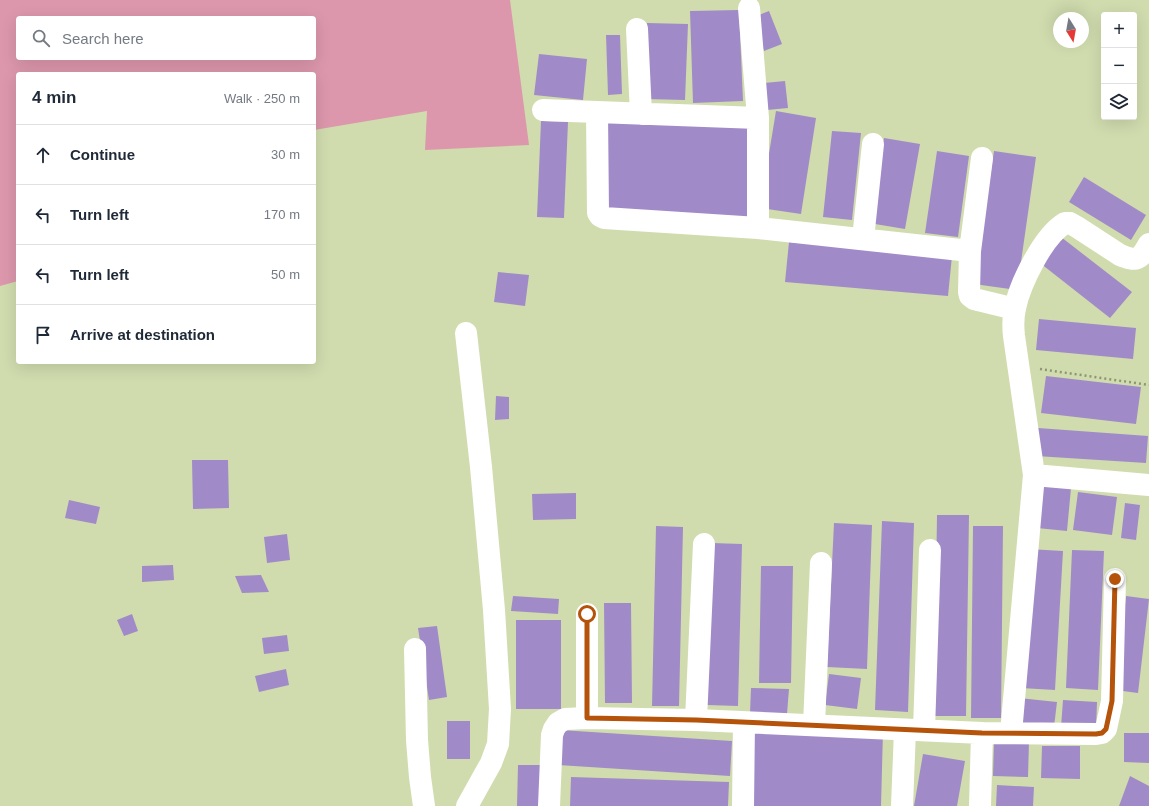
<!DOCTYPE html>
<meta charset="utf-8">
<style>
body{margin:0;font-family:Arial,sans-serif;background:#f6f6f7;color:#1f2937}
.controls{position:absolute;right:12px;top:12px;display:grid;overflow:hidden;border-radius:4px;box-shadow:0 4px 16px #0002}
.controls button{width:36px;height:36px;display:grid;place-items:center;padding:0;border:0;border-bottom:1px solid #e0e1e3;background:#fff;color:#1f2937;font:20px sans-serif}
.compass{position:absolute;left:1053px;top:12px;width:36px;height:36px;border-radius:50%;background:#fff;box-shadow:0 4px 16px #0002;rotate:169deg}
.stop{position:absolute;width:12px;height:12px;margin:-9px;border:3px solid #b45309;border-radius:50%;background:#fff}
.stop.end{background:#b45309;border-color:#fff;box-shadow:0 1px 4px #0008}
.list{margin:0;padding:0;list-style:none}
h2{display:flex;justify-content:space-between;align-items:center;height:52px;margin:0;padding:0 16px;font-size:17px}
h2 small{font-size:13px;font-weight:400;color:#747a83}
.list li{display:grid;grid-template-columns:26px 1fr auto;gap:12px;align-items:center;box-sizing:border-box;height:60px;padding:0 16px;border-top:1px solid #e0e1e3}
.list b{display:block;font-size:15px;white-space:nowrap}
.list em{font-size:13px;font-style:normal;color:#747a83}
.icon{flex:none;width:22px;height:22px;fill:none;stroke:currentColor;stroke-width:2;stroke-linecap:round;stroke-linejoin:round}
.map{position:relative;flex:none;width:1149px;height:806px;overflow:hidden}
.search{position:absolute;background:#fff;box-shadow:0 4px 16px #0002;left:16px;top:16px;width:300px;height:44px;display:flex;align-items:center;gap:10px;box-sizing:border-box;padding:0 14px;border-radius:4px;color:#747a83;font-size:15px}
.panel{position:absolute;background:#fff;box-shadow:0 4px 16px #0002;left:16px;top:72px;width:300px;height:292px;border-radius:4px}
.map>svg:first-child{display:block}
</style>
<div class="map">
<svg width="1149" height="806" viewBox="0 0 1149 806">
<rect width="100%" height="100%" fill="#d0dcae"/>
<path fill="#dc97ac" fill-rule="evenodd" d="M0,0h510l19,145 -104,5 2,-39 -113,19v-56h-296v207l-18,5zM18,18h296v40h-296z"/>
<path fill="#a08bc8" d="M739,10l4,91 -50,2 -3,-92z
M769,11l13,33 -18,7 -13,-33z
M647,23l41,1 -3,76 -40,-1z
M606,35h14l2,59 -14,1z
M539,54l48,5 -4,41 -49,-5z
M785,81l3,27 -21,2 -3,-27z
M776,111l40,7 -15,96 -41,-6z
M606,118l148,8 -5,92 -148,-8z
M541,121l27,1 -4,96 -27,-1z
M832,131l29,2 -9,87 -29,-3z
M884,138l36,6 -15,85 -36,-6z
M937,151l32,5 -11,81 -33,-4z
M994,151l42,6 -19,133 -43,-6z
M1084,177l62,38 -15,25 -62,-38z
M1061,237l71,55 -22,26 -70,-55z
M789,242l163,14 -4,40 -163,-14z
M498,272l31,3 -4,31 -31,-4z
M1039,319l97,9 -3,31 -97,-9z
M1046,376l95,11 -5,37 -95,-11z
M496,396l13,1v22l-14,1z
M1038,428l110,8 -2,27 -110,-7z
M192,460h36l1,48 -36,1z
M1042,484l29,4 -4,43 -30,-3z
M1078,492l39,5 -5,38 -39,-5z
M576,493v26l-43,1 -1,-26z
M69,500l31,7 -4,17 -31,-6z
M1125,503l15,2 -4,35 -15,-2z
M937,515h32l-3,201h-32z
M882,521l32,2 -6,189 -33,-2z
M834,523l38,2 -5,144 -40,-2z
M656,526l27,1 -4,179h-27z
M973,526h30l-2,192h-30z
M287,534l3,26 -23,3 -3,-26z
M711,543l31,1 -4,162 -31,-1z
M1028,549l35,2 -8,139 -34,-2z
M1072,550l32,1 -6,139 -32,-2z
M173,565l1,15 -32,2v-16z
M761,566h32l-2,117h-32z
M261,575l8,17 -27,1 -7,-17z
M513,596l46,3 -1,15 -47,-3z
M1126,596l23,3 -11,94 -23,-3z
M604,603h27l1,100h-27z
M132,614l6,17 -14,5 -7,-16z
M516,620h45v89h-45z
M437,626l10,71 -18,3 -11,-72z
M287,635l2,16 -25,3 -2,-16z
M286,669l3,16 -30,7 -4,-16z
M829,674l32,4 -4,31 -32,-4z
M751,688l38,1 -2,25 -37,-1z
M1019,698l38,4 -3,25 -38,-3z
M1063,700l34,2 -1,27 -35,-2z
M447,721h23v38h-23z
M753,729l130,2 -2,75h-129z
M560,730l172,11 -2,35 -172,-11z
M1124,733h25v30l-25,-1z
M994,741l35,1 -1,35 -35,-1z
M1042,746h38v33l-39,-1z
M923,754l42,7 -8,45h-43z
M518,765h23l-1,41h-23z
M1130,776l19,10v20h-30z
M571,777l158,5 -1,24h-158z
M997,785l37,2 -1,19h-37z"/>
<g fill="none" stroke-linecap="round" stroke-linejoin="round">
<path stroke="#8d9674" stroke-width="2.5" stroke-dasharray="2 3" stroke-linecap="butt" d="M1040,369l109,16"/>
<path stroke="#fff" stroke-width="22" d="M637,29l4,85
M543,110l54,2 1,101 2,3 4,2 154,10 212,23
M597,112l161,6 -9,-110
M982,158l-12,93 -1,41 1,4 4,3 41,10
M758,228v-110
M863,239l10,-95
M466,333l15,134 13,143 6,99 -2,35 -7,19 -24,43
M1034,475l115,10
M415,649l2,91 3,37 4,29
M587,718v-104
M696,720l8,-176
M814,725l7,-162
M924,730l6,-180
M1011,733l23,-258 -20,-139c-1,-9 -1,-19 1,-28 5,-24 28,-72 50,-85h5l7,4 43,28c17,7 20,5 29,-11
M549,806l3,-71 2,-6 4,-6 7,-4 22,-1 109,2 286,13
M743,806l1,-83
M902,806l3,-76
M980,806l2,-73 114,1 6,-1 4,-4 6,-28 3,-122"/>
</g>
<g fill="none" stroke-linecap="round" stroke-linejoin="round">
<path stroke="#b45309" stroke-width="5" d="M587,614v104l109,2 286,13 114,1 6,-1 4,-4 6,-28 3,-122"/>
</g>
</svg>
<div class="controls">
<button>+</button>
<button>−</button>
<button><svg class="icon" aria-label="layers" viewBox="0 0 24 24"><path d="M12 4l9 5-9 5-9-5zM3 14l9 5 9-5"/></svg></button>
</div>
<svg class="compass" viewBox="-18 -18 36 36"><path d="M0-13l5 13h-10z" fill="#e53935"/><path d="M0 13l5-13h-10z" fill="#747a83"/></svg>
<div class="stop" style="left:587px;top:614px"></div>
<div class="stop end" style="left:1115px;top:579px"></div>
<div class="search"><svg class="icon" aria-label="search" viewBox="0 0 24 24"><circle cx="10" cy="10" r="6"/><path d="M15 15l6 6"/></svg>Search here</div>
<section class="panel">
<h2>4 min<small>Walk · 250 m</small></h2>
<ul class="list">
<li><svg class="icon" aria-label="ahead" viewBox="0 0 24 24"><path d="M12 20V5M6 11l6-6 6 6"/></svg><div><b>Continue</b></div><em>30 m</em></li>
<li><svg class="icon" aria-label="left" viewBox="0 0 24 24"><path d="M17 20v-9H6M10 6l-5 5 5 5"/></svg><div><b>Turn left</b></div><em>170 m</em></li>
<li><svg class="icon" aria-label="left" viewBox="0 0 24 24"><path d="M17 20v-9H6M10 6l-5 5 5 5"/></svg><div><b>Turn left</b></div><em>50 m</em></li>
<li><svg class="icon" aria-label="arrive" viewBox="0 0 24 24"><path d="M6 21V4h12l-3 4 3 4H6"/></svg><div><b>Arrive at destination</b></div></li>
</ul>
</section>
</div>
